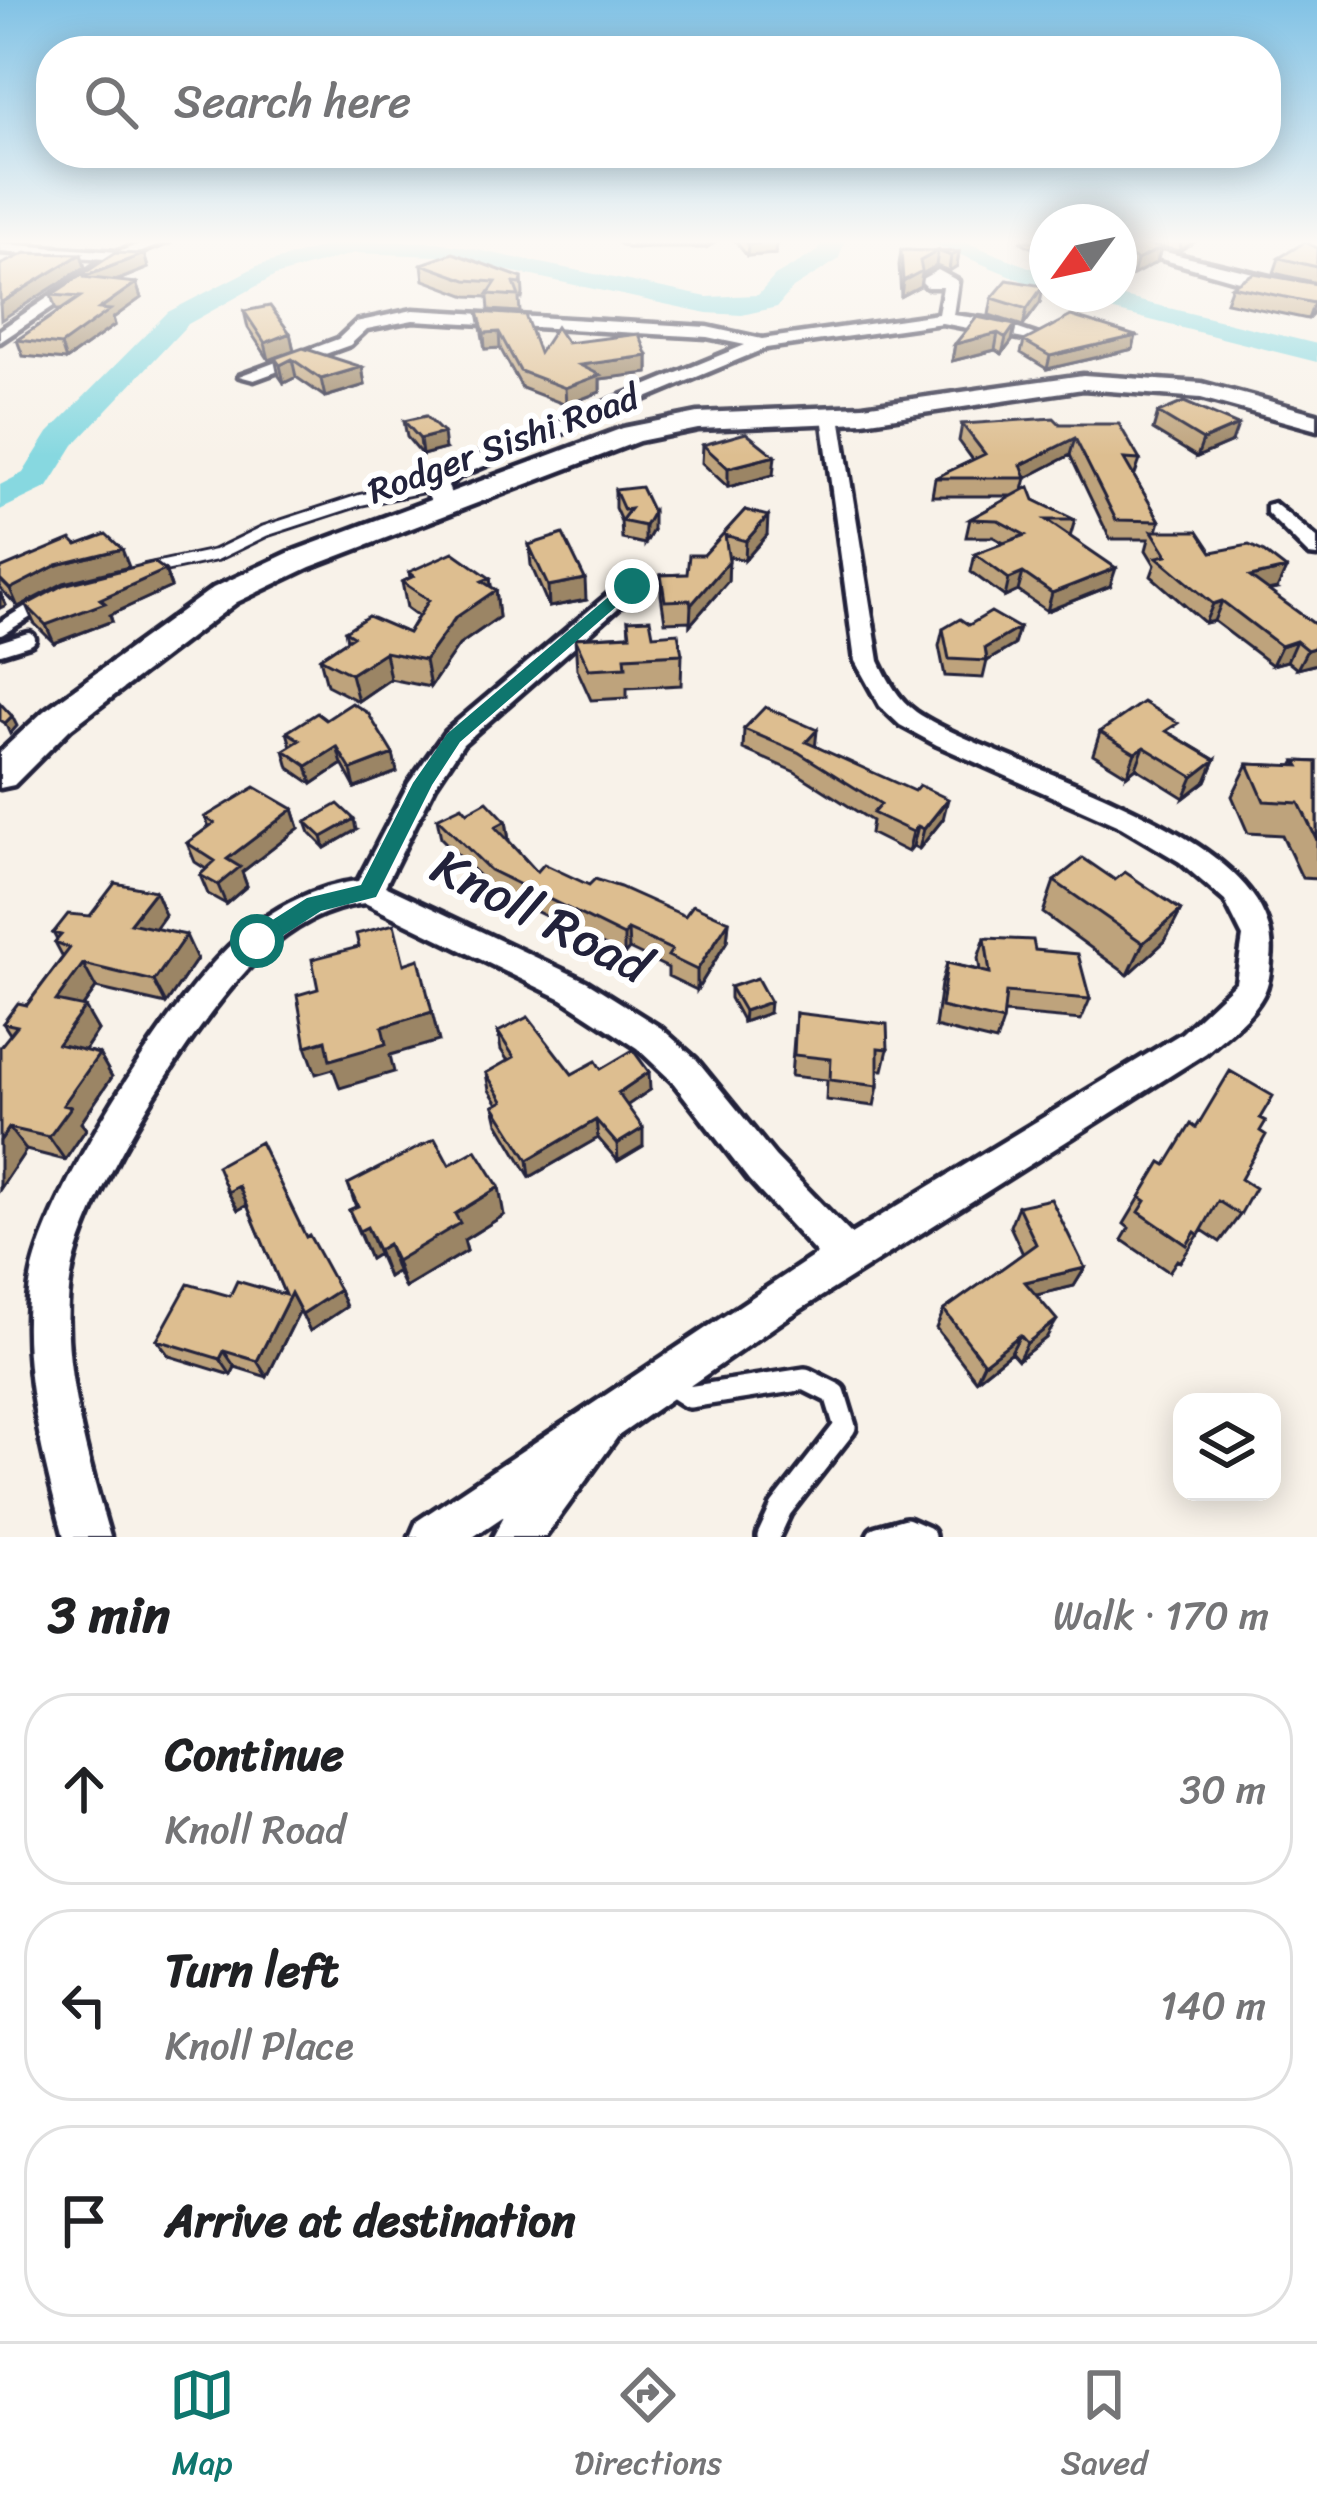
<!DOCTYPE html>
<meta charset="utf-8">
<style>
body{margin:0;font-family:Sriracha,sans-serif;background:#f6f6f6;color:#202124}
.controls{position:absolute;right:36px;bottom:36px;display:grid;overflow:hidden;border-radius:24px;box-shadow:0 6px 30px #0003}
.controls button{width:108px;height:108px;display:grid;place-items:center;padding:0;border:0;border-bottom:3px solid #e0e0e0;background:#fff;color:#202124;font:60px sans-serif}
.compass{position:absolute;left:1029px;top:204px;width:108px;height:108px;border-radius:50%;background:#fff;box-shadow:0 6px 30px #0003;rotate:237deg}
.stop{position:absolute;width:36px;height:36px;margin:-27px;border:9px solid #0f766e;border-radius:50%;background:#fff}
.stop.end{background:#0f766e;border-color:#fff;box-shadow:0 3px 12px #0008}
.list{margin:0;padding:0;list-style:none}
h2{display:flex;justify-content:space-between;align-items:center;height:156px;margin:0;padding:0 48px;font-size:51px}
h2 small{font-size:39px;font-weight:400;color:#757577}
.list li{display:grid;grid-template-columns:78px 1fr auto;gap:36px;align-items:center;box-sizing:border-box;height:192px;margin:0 24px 24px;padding:0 24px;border:3px solid #e0e0e0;border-radius:48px}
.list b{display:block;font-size:45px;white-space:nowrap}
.list p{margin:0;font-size:39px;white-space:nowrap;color:#757577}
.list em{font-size:39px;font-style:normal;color:#757577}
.icon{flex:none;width:66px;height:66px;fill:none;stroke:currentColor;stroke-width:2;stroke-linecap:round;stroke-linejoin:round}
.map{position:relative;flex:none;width:1317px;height:1537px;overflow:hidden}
.search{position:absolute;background:#fff;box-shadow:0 6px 30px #0003;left:36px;right:36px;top:36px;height:132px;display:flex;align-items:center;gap:30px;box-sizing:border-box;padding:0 42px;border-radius:48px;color:#757577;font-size:45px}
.sheet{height:804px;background:#fff}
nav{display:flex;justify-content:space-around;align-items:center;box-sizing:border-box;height:168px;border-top:3px solid #e0e0e0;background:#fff;font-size:33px;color:#757577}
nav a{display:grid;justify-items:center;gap:6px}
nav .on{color:#0f766e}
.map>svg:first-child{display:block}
</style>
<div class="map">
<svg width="1317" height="1537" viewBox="0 0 1317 1537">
<rect width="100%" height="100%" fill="#f8f2e9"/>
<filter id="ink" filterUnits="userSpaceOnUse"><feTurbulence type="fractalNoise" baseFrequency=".00833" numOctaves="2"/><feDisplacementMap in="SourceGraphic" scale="24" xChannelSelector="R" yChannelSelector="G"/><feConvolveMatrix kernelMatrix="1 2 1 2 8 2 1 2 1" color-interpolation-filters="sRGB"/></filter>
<g filter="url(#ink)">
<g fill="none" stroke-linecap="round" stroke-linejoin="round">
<path fill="#87d8e0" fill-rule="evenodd" d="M343,241l95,1 269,55 51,-2 17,-19 43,-25 3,-10h24l-7,19 -45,28 -16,19 -35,8 -35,-2 -269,-57 -83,-3 -80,23 -87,48 -114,121 -26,42 -48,23v-25l23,-12 25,-40 120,-121 89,-46z
M927,241h35l85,33v17z
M1067,294h44l206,50v18l-246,-62z"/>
<defs>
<path id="service-far2" d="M145,570l71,-15 49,-24 95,-31 78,-16"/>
<path id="service-far1" d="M0,629l44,-27
M0,648l29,-9"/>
<path id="service" d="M669,1384l20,13 116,-18 30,15 10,33 -64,82 -13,28
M878,1537l28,-8 18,8"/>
<path id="minor" d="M148,241h21l-45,18 -124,83v-12l105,-71 -105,-7v-8l118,8z
M621,241h91l-7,4h-77z
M1119,241l198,47v10l-75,-16 -123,-35z
M938,270l20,11 -5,34 39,5 47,16v6l-97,-19 -176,25 -306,128 -12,10 8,22 -10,6 -7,-2 -10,-14 -1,-14 18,-16 299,-123 -38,-8 -294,-17 -46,9 -17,16 -96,35 -15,-4 99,-37 18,-17 57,-12 294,17 55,12 176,-25 5,-27h-16l-7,-7z
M831,411l9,5 39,245c9,19 19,38 37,51 84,57 372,118 355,248 -1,12 -2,24 -8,35 -13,24 -37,40 -57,58l-422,267 -166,116 -73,101h-52l11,-21 -31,21h-63l7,-16 400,-267 -68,-74 -77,-99 -35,-33 -75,-49 -197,-96c-40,5 -75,25 -104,53 -62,56 -176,238 -190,320 -14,79 17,185 39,261h-46c-20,-76 -49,-185 -32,-263 18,-86 138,-275 204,-334 34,-30 77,-54 122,-59l51,-98 36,-51 179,-151h16l3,5 -180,158 -28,42 -50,100 201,95 75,47 35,31 79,97 76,78 331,-201 54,-51 7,-45 -18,-36 -45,-39 -59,-35 -184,-82 -37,-20 -20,-19 -25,-45 -33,-245z
M1274,503l43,35v18l-8,-1 -42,-42v-8z"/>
<path id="secondary" d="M1083,375l119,8 115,31v16l-116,-32 -118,-9 -220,33 -165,7 -59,12 -329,126 -73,35 -167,127 -56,56 -14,3v-36l44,-41 169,-123 75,-35 335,-125 75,-15 165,-7z"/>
</defs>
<use href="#service-far2" stroke="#22223b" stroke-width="16"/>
<use href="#service-far1" stroke="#22223b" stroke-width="21"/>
<use href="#service" stroke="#22223b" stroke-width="30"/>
<use href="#minor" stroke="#22223b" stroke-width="9"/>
<use href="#secondary" stroke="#22223b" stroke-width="9"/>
<use href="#service-far2" stroke="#fff" stroke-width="10"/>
<use href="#service-far1" stroke="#fff" stroke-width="12"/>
<use href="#service" stroke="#fff" stroke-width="21"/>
<use href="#minor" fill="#fff" fill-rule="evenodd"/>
<use href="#secondary" fill="#fff" fill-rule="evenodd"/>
</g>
<path fill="#bea37c" stroke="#22223b" stroke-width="3" d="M735,241h48l-7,2 -1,11 -28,2z
M1019,241h28v13l-11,-4z
M1119,241h77l-17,10 -36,-8 18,5 -4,14 -24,13 -14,-9z
M1317,248v35l-43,-10 5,-15z
M901,250l58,2 -2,14 -8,5 -13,-5 -14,8 -2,12 -19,10 -2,-31z
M144,254l4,14 -32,13 20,2 5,15 -28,20 2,7 -49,35 -43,-4 -6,-16 44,-30h-5l-5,-15z
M422,264l100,14 1,16 -1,5h-3l1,13 -31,-2 -1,-13 -21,-1 -43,-16z
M1317,284v26l-9,9 -82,-17 6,-16z
M1043,286l-3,17 -17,23 -34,-11 3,-17z
M244,311l46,22 4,18 -25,9 -21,-32z
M478,312l61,41 28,-10 81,13v17l-48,6v13l-34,13 -44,-17 -22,-40 -15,1z
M1015,325l-3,16 -10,13 -7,-4 -43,11 3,-17z
M1024,341l109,8 -86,20 -26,-16z
M275,358l87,9 3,18 -40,12 -29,-20 -12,6 -5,-7z
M1158,413l74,29 -35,15 -44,-27z
M404,421l41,28 -23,6 -15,-18z
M962,424h98l80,36 -6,17 26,44 -3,10 55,21 65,37 -8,1 48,74 -20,5 -10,-8 -15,4 -58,-44 -9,2 -54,-47 4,-11 -9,-15 3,-11h-39l-40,-84 -44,23 -3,12 11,10 41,20 -5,17 40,49 -63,25 -29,-20 -13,6 -34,-25 4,-18 29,-11 -11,-6h-27l4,-18 42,-23h-80l3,-18 38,-18 -14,-19z
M703,445l70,30 -45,12 -26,-24z
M615,490l38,40 -8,14 -23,-5 -1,-18 -6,-13z
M745,510l22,25 -22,25 -17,-4v25l-38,44v-4l-25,1 -4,-27v-20l26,-1z
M529,545l57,55 -37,7 -18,-42z
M129,567l-65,16 -46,24 -18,-19v-19z
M165,570l6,17 -61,28 2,6 -58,22 -20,-20 -8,-18z
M409,572l81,6 1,9 5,3 3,27 -40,28 -29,42 -40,-8 -32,22 -31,-16 -7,-27 27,-18 -2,-9 63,2 10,-17 -11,-8 -5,-26 8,-4z
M628,620l54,34 -1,31 -54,3v10l-36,2 -14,-31 -2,-31 54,-3z
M969,625l45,20 -27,16 -4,17 -38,-2 -6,-30 4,-17z
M326,720l67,34 4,18 -42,16 -13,-24 -30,20 -23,-16 -5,-18 7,-4 -4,-14z
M744,729l71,17 128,73 -24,30 -6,-3 -5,6 -38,-19 2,-12 -77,-49 -52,-23z
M1100,732l73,3 42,25 -9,21 -22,17 -48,-30 -9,7 -34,-21z
M1296,761l21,1v117l-15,-1 -20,-43 -34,-2 -16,-37 16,-32 45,2z
M293,809l6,19 -57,44 5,14 -21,18 -18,-10 -8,-19 6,-6 -11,-7 -8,-19 22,-16 -4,-10z
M467,812l39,9 3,20 28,31 52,13 96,31 44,5 -2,20 -30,49 -29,-14v-8l-39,-19 -5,6 -131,-65 -52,-52 -4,-20z
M306,822l50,8 -31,18 -15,-15z
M1115,880l66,30 -16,31 -37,34 -85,-62 11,-32z
M155,891l10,24 -9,13 41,31 -31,45 -70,-16 -13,18 15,24 -13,20 14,4 13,23 -31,46 5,6 -21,31 -39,-10 -26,39 10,-155 -7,-11 24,-18 36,-48 -8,-15 2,-2 -4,-7 37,-17z
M985,938l50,12 55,49 -9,21 -77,-7 -1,8 -7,21 -61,-15 6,-43 6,-21 33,7 -2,-12z
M730,987l39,26 -26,9 -13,-24z
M796,1013l92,36 -5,21h-5v16l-4,20 -48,-6 1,-20 -36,-4z
M498,1032l74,42 29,-5 49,21 -23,15 16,41 -25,15 -20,-23 -68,39 -32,-54 -4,-17 4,-2 -9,-14 -3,-17 22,-12 -7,-11z
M1260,1118v13l-19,48 -1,36 -20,27 -18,-12 -22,32 -3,-2 -8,12 -47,-32 7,-12 -5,-4 37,-62 5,3z
M449,1165l55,50 -40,25 3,11 -62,37 -8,-17 -9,6 -10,-23 -8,5 -21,-49 7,-3 -8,-23z
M228,1192l78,45 33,53 7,17 -36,24 -10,-21 -33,67 -32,-10 -4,8 -62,-19 -12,-16 73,-44 55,-1 -38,-90 -9,5z
M1018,1206l67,62 -11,18 -38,9 10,43 -28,22 -7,-8 -35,28 -40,-52 8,-18 79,-56 -13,-28z"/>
<path fill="#9b8565" stroke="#22223b" stroke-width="3" d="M770,241h13l-7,2 -1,11 -28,2 1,-11z
M1182,241h14l-17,10z
M1161,248l-4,14 -24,13 4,-15z
M938,251l-2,15 -14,8 -2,12 -19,10 2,-15 17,-20z
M959,252l-2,14 -8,5 2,-15z
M81,254l4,13 -84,53 -1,-17z
M144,254l4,14 -60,24 -5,-15z
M136,283l5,15 -28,20 2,7 -49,35 -5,-15 38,-36z
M1043,286l-3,17 -17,23 4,-17z
M1317,299l-1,11 -8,9 6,-16z
M1015,325l-3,16 -10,13 4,-16z
M499,332l1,16 -15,1 -1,-16z
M290,333l4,18 -25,9 -4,-17z
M998,333l-3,17 -43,11 3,-17z
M1136,336l-3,13 -86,20 3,-13z
M648,356v17l-48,6v13l-34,13 -1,-17 15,-23z
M292,359l4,18 -12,6 -4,-18z
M362,367l3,18 -40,12 -4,-18z
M1238,425l-6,17 -35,15 6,-17z
M443,433l2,16 -23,6 -2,-16z
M1075,438l-5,17 -44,23 -5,-13z
M775,456l-2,19 -45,12v-19z
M653,512v18l-8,14v-18z
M768,516l-1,19 -22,25 1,-19z
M122,549l7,18 -65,16 -46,24 -8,-18 47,-24z
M729,561l-1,20 -38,44 1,-20z
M1116,568l-6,18 -63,25 5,-18z
M1286,569l-9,20 -35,7 8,-19z
M165,570l6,17 -61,28 2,6 -58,22 -8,-18z
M1023,573l-5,18 -13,6 4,-18z
M490,578l2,15 4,-3 3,27 -40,28 -29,42 -5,-27 57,-79z
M585,579l1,21 -37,7 -1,-21z
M0,592l6,13 -6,3z
M1222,601l-8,20 -9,2 8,-19z
M1019,628l-5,17 -27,16 -2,-13z
M1296,641l-9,20 -15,4 9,-19z
M1317,647v17l-20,5 10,-19z
M385,652l5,27 -32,22 -7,-27z
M12,716l5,10 -7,8 -5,-11z
M817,730l-2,20 -9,-8z
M337,747l5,17 -30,20 -5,-18z
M1144,747l-8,21 -9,7 8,-22z
M393,754l4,18 -42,16 -4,-18z
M1215,760l-9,21 -22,17 9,-21z
M948,799l-5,20 -24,30 5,-20z
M293,809l6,19 -57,44 5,14 -21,18 -8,-19 9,-26z
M354,819l2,11 -31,18 -3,-11z
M506,821l3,20 -14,-14z
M918,826l-5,20 -5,6 5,-20z
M155,891l10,24 -23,32 -12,-24z
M1181,910l-16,31 -37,34 15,-32z
M729,921l-2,20 -30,49v-20z
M628,930l1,19 -5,6v-19z
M186,935l11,24 -31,45 -12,-23z
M83,964l13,24 -26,36 -14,-23z
M770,1002l-1,11 -26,9 1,-11z
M85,1007l13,23 -25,37 -15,-23z
M432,1012l7,29 -49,14 4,17 -54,16 -7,-19 -17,5 -10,-28z
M99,1054l13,23 -31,46 5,6 -21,31 -16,-23 14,-32z
M649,1072l1,18 -31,21 -1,-18z
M596,1120l2,18 -68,39 -2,-17z
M9,1128l17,22 -26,39v-48z
M643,1128v18l-25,15 -1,-17z
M239,1186l10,18 -11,6 -10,-18z
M499,1187l5,28 -40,25 3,11 -62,37 -9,-27 59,-47z
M367,1227l11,27 -8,5 -11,-28z
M388,1244l9,27 -9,6 -10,-27z
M1085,1268l-11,18 -58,14 9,-18z
M339,1290l7,17 -36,24 -8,-17z
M291,1293l9,17 -33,67 -10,-16z
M1057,1320l-11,18 -28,22 9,-17z
M1020,1335l-9,17 -35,28 8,-17z
M224,1351l11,16 -4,8 -11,-16z"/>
<path fill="#ddbe90" stroke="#22223b" stroke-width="3" d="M745,241h30l1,1 -28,3z
M1119,241h18l24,7 -24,12 -15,-9 -3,1z
M1305,242l12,6v19l-38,-9z
M901,250l58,2 -8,4 -13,-5 -18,10 2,10 -19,10z
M26,253l55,1 -81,49v-38z
M115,253l29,1 -61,23 53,6 -37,26 11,1 -49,35 -44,-5 63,-43 -29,-2z
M453,253l69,25 -1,6 -7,-1 5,13 -31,-2 8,-12 -30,-2 -44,-16z
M1254,273l63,11v15l-3,4 -82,-17z
M1007,280l36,6 -16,23 -35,-11z
M270,306l20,27 -25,10 -21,-32z
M478,312l47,3 14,38 17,-26 11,16 72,-9 9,22 -68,9 20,10 -35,13 -45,-17 -21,-39 -15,1z
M1071,316l65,20 -86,20 -26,-15z
M977,317l38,8 -9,13 -8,-5 -43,11z
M303,348l59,19 -41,12 -29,-20 -12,6 -5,-7z
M1184,402l54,23 -35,15 -45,-27z
M426,416l17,17 -23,6 -16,-18z
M1054,418l6,6h59l21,36 -16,-1 36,62 -44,-1 -41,-82 -54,27 5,13h-91l50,-24 -23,-30z
M746,433l29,23 -47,12 -25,-23z
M641,487l12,25 -8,14 -24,-5 9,-12 -6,1 -9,-20z
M1029,487l5,13 41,20h-29l70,48 -64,25 -29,-20 -14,6 -34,-25 50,-19 -28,-15 -27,-1z
M745,510l23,6 -22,25 -21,-6 4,26 -38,44 -1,-5 -25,1 -4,-26 26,-1 2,-19h15z
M1152,531h46l14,21 37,-7 15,7 22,17 -36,8 63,46 4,-1v25l-10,3 -11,-9 -15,5 -59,-45 -9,3 -56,-47 10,-2z
M106,534l16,15 -65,16 -47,24 -10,-10v-10l71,-30 6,6z
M563,534l22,45 -37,7 -19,-41z
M453,552l37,26 -8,3 14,9 -41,28 -30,42 -40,-8 -34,22 -31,-16 33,-22 -8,-5 23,-15 40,17 21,-33 -27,-18 12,-6 -5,-4z
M154,562l11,8 -65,29 5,4 -59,22 -20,-20 37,-20z
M991,612l28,16 -34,20 2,13 -38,-2 -6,-30 17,-10 9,6z
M650,619l3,16 25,-2 4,21 -57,3 1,10 -37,2 -14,-31 55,-3 -2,-15z
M1143,702l35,21 -12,8 49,29 -22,17 -49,-30 -9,6 -35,-21z
M0,703l12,13 -7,7 -5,-3z
M352,703l16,10 25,41 -42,16 -14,-23 -30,19 -23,-16 16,-10 -13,-8 30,-19 9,7z
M765,707l52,23 -11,12 108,49 5,-6 29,14 -24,30 -6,-3 -5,6 -40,-19 8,-9 -83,-52 -54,-23z
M1296,761l21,1v78l-18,-37 -35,-2 -16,-37 51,2z
M255,787l38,22 -66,50 13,8 -22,18 -18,-10 15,-14 -28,-18 27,-20 -9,-6z
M487,801l19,20 -11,6 42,45 7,-8 45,21 6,-6 25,8 65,29 8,-11 36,16 -32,49 -29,-14 4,-6 -44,-20 -4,6 -134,-66 -53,-52 25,-12 5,6z
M338,804l16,15 -32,18 -16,-15z
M1083,858l32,22 10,-8 56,38 -38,33 -89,-62z
M115,883l40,8 -25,32 56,12 -32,46 -71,-17 -27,37 29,6 -27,37 41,10 -36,51 8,2 -22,30 -40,-9 -9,13v-94l17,-21 -14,-3 15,-20 9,2 43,-57 -15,-6 6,-7 -8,-2 15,-19 22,2z
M394,924l10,40 15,-5 13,53 -50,15 4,17 -56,16 -4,-20 -20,6 -9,-51 21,-6 -6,-30 47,-12 -3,-13z
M985,938l48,2 2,10 43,4 12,45 -84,-7 -3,29 -62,-14 6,-44 43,10z
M757,978l13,24 -26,9 -14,-24z
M796,1013l91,11 1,25 -10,-1v38l-48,-6 1,-21 -37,-4z
M528,1017l44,57 24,-13 5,8 32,-19 16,22 -31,21 25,35 -26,16 -21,-24 -68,40 -34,-54 9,-5 -17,-28 28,-16 -16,-25z
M1230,1071l43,25 -13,22 6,3 -6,10 6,4 -25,44 14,9 -15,27 -22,-14 -19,34 -4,-3 -8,13 -48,-33 7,-11 -6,-4 21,-35 5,3 25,-41 5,4z
M435,1139l14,26 27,-15 23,37 -44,27 5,9 -64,38 -8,-17 -10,6 -11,-23 -8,4 -10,-21 9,-4 -10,-22z
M260,1142l46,95 3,-2 30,55 -37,24 -11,-21 -34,68 -33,-10 -4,8 -63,-19 31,-56 42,12 7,-15 48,14 -46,-109 -11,6 -11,-26z
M1051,1199l34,69 -60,14 32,38 -30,23 -7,-8 -36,28 -40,-53 92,-66 -18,-38z"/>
</g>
<linearGradient id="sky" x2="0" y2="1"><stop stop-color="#81c2e5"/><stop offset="0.53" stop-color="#fcf9f5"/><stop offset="1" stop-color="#fcf9f5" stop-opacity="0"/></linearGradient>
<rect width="1317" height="456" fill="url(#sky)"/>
<path fill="#0f766e" d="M626,582l14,4 -180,156 -28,43 -56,112 -55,14 -56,36h-16v-12l58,-37 54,-13 52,-102 34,-49z"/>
<g text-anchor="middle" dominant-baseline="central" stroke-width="12" stroke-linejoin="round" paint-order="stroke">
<g font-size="36" fill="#22223b" stroke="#fff">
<text transform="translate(503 444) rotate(-20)">Rodger Sishi Road</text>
</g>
<g font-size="51" fill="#22223b" stroke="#fff">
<text transform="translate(541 916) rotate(27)">Knoll Road</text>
</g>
</g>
</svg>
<div class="controls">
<button><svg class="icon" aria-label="layers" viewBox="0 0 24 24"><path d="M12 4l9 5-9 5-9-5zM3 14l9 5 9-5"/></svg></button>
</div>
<svg class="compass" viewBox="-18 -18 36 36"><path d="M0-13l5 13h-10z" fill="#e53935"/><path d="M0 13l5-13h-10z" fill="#757577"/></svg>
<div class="stop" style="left:257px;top:941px"></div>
<div class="stop end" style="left:632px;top:586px"></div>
<div class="search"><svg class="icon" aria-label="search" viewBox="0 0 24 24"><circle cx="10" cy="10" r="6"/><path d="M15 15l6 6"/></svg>Search here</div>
</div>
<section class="sheet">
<h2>3 min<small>Walk · 170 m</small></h2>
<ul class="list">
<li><svg class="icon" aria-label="ahead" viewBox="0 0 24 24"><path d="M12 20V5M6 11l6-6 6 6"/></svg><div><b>Continue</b><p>Knoll Road</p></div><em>30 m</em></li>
<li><svg class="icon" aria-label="left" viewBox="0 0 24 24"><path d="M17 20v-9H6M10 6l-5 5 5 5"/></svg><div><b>Turn left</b><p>Knoll Place</p></div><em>140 m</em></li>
<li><svg class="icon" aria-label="arrive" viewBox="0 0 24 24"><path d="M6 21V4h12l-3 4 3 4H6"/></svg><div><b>Arrive at destination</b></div></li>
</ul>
</section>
<nav>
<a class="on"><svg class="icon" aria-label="map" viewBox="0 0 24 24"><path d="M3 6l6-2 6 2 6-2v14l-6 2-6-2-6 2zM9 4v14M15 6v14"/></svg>Map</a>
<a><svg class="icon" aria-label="directions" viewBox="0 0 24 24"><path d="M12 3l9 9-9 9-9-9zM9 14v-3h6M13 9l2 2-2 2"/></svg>Directions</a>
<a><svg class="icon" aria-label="saved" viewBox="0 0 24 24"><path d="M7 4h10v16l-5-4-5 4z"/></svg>Saved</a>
</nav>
